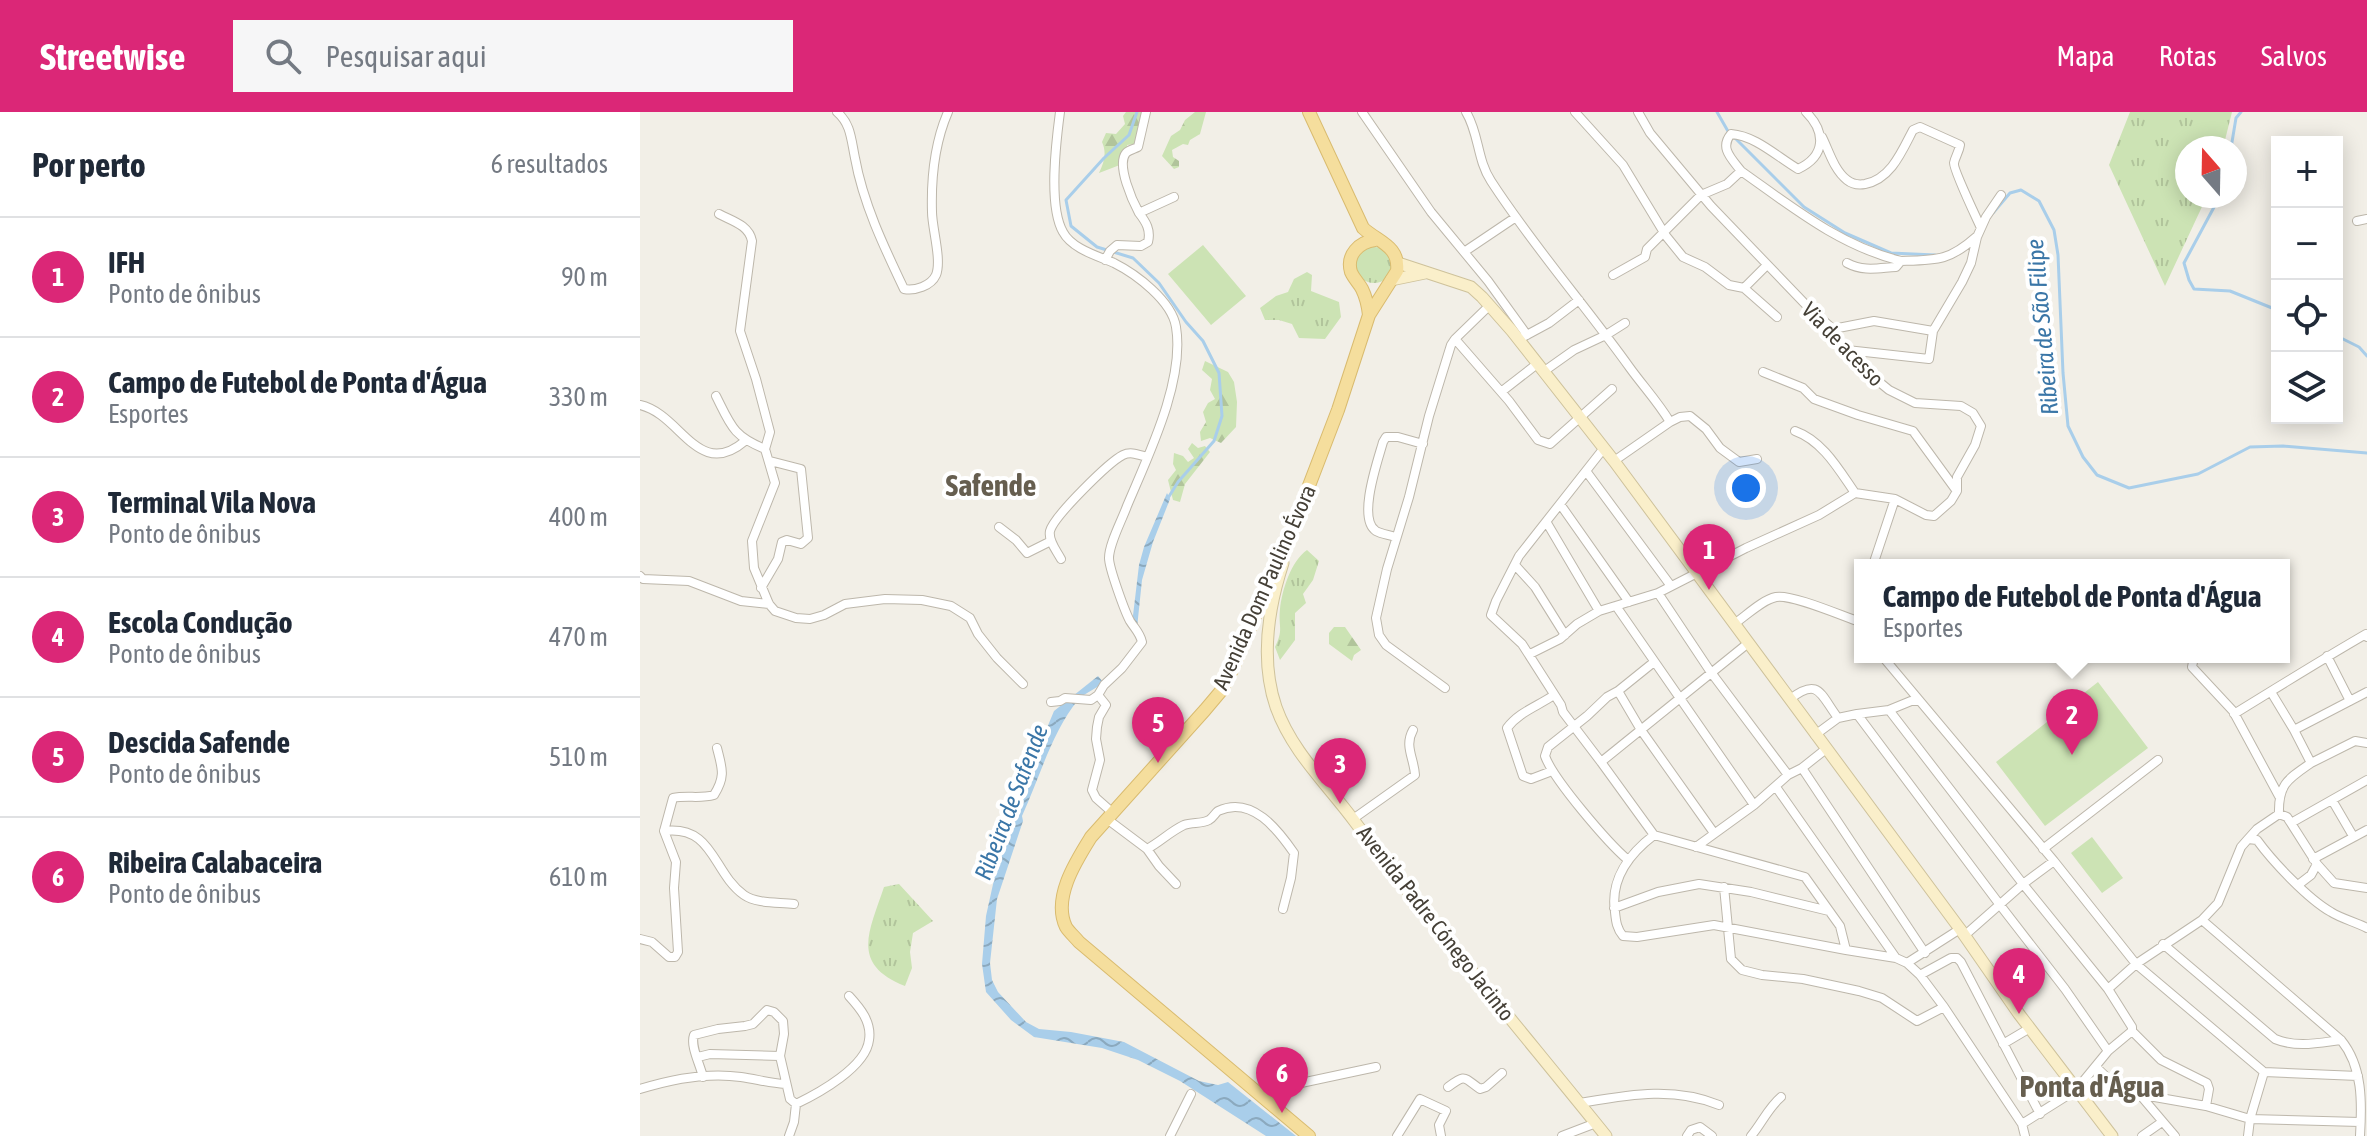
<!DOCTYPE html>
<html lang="pt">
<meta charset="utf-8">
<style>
body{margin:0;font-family:"Asap Condensed",sans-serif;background:#f6f6f7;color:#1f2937}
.controls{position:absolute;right:24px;top:24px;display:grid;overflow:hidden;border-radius:0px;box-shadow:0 4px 20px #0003}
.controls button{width:72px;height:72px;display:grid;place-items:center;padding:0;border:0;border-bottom:2px solid #e0e1e3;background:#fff;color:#1f2937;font:40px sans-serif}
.compass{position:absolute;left:1535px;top:24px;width:72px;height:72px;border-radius:50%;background:#fff;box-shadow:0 4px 20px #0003;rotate:340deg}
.you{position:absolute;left:1106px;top:376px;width:28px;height:28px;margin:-20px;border:6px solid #fff;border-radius:50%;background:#1a73e8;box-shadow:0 0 0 12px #1a73e833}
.badge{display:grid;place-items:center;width:52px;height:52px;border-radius:50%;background:#db2777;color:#fff;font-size:26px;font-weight:700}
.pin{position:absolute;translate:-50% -66px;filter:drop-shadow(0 2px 4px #0008)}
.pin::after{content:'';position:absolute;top:42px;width:28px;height:24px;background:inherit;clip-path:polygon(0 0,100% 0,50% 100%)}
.popup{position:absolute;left:1214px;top:447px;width:436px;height:104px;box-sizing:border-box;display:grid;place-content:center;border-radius:0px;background:#fff;filter:drop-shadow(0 2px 6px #0005);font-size:26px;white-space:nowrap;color:#747a83}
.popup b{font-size:30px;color:#1f2937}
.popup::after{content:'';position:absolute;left:50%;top:100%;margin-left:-16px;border:16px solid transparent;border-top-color:#fff}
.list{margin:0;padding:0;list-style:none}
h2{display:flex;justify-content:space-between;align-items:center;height:104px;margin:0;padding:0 32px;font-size:34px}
h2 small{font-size:26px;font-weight:400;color:#747a83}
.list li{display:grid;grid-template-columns:52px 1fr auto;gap:24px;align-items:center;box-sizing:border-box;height:120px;padding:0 32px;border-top:2px solid #e0e1e3}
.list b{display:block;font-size:30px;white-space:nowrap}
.list p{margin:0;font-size:26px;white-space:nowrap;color:#747a83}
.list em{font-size:26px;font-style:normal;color:#747a83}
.icon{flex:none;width:44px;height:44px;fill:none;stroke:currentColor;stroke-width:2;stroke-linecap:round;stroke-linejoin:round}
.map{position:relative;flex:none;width:1727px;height:1024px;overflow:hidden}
header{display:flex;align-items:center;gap:48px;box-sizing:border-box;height:112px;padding:0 40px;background:#db2777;color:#fff}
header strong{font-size:38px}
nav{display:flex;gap:44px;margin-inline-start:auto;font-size:28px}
.search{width:560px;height:72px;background:#f6f6f7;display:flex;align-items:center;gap:20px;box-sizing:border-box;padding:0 28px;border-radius:0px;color:#747a83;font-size:30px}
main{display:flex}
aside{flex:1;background:#fff}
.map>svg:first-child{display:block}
</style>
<header>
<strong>Streetwise</strong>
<div class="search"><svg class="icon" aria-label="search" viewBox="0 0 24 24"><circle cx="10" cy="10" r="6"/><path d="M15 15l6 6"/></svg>Pesquisar aqui</div>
<nav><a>Mapa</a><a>Rotas</a><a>Salvos</a></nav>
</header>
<main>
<aside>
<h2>Por perto<small>6 resultados</small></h2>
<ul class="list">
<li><span class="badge">1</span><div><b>IFH</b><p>Ponto de ônibus</p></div><em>90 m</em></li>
<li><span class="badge">2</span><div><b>Campo de Futebol de Ponta d'Água</b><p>Esportes</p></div><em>330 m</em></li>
<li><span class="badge">3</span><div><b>Terminal Vila Nova</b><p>Ponto de ônibus</p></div><em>400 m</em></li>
<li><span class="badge">4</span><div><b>Escola Condução</b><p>Ponto de ônibus</p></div><em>470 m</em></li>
<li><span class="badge">5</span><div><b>Descida Safende</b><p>Ponto de ônibus</p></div><em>510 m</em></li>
<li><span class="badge">6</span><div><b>Ribeira Calabaceira</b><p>Ponto de ônibus</p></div><em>610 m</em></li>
</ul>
</aside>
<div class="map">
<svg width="1727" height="1024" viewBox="0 0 1727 1024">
<defs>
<pattern id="grass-tufts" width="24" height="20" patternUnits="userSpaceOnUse" patternTransform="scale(2)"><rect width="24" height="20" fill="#cce3b4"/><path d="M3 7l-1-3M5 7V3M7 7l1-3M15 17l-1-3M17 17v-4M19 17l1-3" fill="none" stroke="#b1c49b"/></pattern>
<pattern id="forest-firs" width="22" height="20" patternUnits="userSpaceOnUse" patternTransform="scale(2)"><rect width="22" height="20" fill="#cce3b4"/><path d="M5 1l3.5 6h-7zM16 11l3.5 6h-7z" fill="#b1c49b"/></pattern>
<pattern id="water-waves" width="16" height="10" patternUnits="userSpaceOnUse" patternTransform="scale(2)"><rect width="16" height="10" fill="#a9ceea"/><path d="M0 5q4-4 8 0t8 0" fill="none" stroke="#8ba9be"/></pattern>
</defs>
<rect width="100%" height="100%" fill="#f2efe7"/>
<path fill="url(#grass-tufts)" d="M1490,0h102l-9,36h-36v48h20l-42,90 -56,-121z
M716 153a18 18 0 1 1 36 0a18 18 0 1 1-36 0Z
M667,160l5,3 -1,16 28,11 2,15 -16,22 -26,-1 -7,-14 -13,-4h-14l-5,-12 16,-12 12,-4 6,-13z
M667,438l12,11 -6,19 -10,14 3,9 -11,10v27l-15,20 -5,-13c9,-18 3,-20 5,-38 2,-19 11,-48 27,-59z
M259,772l34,37 -20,12 -3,19 2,16 -7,18c-55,-22 -36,-54 -21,-99z"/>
<path fill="url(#forest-firs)" d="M486,0h17l-2,27 -7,5 -7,1 1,7 -3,11 -26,10c5,-10 8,-20 3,-31l4,-9 10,1 9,-10 -2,-8z
M555,0h11l-6,22 -10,6 -2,5 -5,-1 -11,6 1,7 6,4v6l-5,2 -12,-13 9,-20 9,-6 5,-10z
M565,249l23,11 6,10 3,20 -1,25 -15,16 -11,-5 -9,3 -1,-9 6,-10 -3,-10 5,-9 7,-4 -5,-9 2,-11 -10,-9z
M552,331l6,5 7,-2 5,6 -25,32 -5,18 -7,-2 -5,-20 8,-10 -3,-6 1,-11 9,3 5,6 6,-4 -6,-9z
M694,515h11l16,23 -7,5 -2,6 -23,-17v-11z"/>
<path fill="#cce3b4" d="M563,133l43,51 -35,29 -43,-51z
M1458,570l50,66 -103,78 -49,-64z
M1452,725l31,41 -21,15 -31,-40z"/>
<path fill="url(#water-waves)" d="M527,381l3,6 -17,43 -11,38 -5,48 -5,-4 7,-59 5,-18z
M458,564l5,6c-7,8 -18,10 -25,18 -26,32 -39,79 -56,116l1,5 -26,78 -7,64 2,17 6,12 28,30 13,7 32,3 53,10 75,39 19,4 10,-3 68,54h-30l-86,-55 -42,-21 -36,-12 -68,-11 -23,-17 -25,-28 -4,-28 4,-48 13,-59 26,-76 29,-70z"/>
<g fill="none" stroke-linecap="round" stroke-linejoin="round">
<path stroke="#a9ceea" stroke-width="3" d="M497,0l-8,23 -25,23 -38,42 5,26 26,21 36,11 26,25 27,39 17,19 16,32 3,43 -8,25 -36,41 -10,16
M1077,0l12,21
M1095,26l69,69 41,26 46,20 44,2
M1591,36l5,-30 5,-6
M1580,84l-36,67 5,17 5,9 36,2 47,19
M1353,101l17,-20 11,-3 18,11 15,29 4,25 5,118 5,53 15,31 14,18 32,13 69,-14 52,-27 33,-1 84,7
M1697,224l22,11 8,9"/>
<defs>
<path id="street" d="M197,0c14,12 14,27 18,46 8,45 29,89 49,131 11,2 27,-3 32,-14 6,-15 -4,-47 -4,-63 -1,-33 3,-70 16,-100
M722,0l69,100 57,69 39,54
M826,0c13,21 11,48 25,69 42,65 94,124 139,187 13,18 28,34 40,54
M935,0l48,53 43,71 17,21 22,10 24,18 15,3 33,29
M998,0l12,21 61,73 98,102 24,21 7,17 22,22 27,22 26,13 46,3 12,7 8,13 -6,19 -18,32v14l-6,10 -17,15 -8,-1 -31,-16 -40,-6
M1182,25c7,14 12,33 25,43 5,4 12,5 18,4 26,-5 37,-33 48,-54l7,-3 40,18c-1,7 -5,12 -6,18 -1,6 23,56 27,65
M1101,59c51,36 99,75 160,90
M499,101c-6,-11 -23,-48 -13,-60 3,-3 8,-4 12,-6l8,-35
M79,102c13,7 30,11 33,27l-12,90 16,48 14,53 -5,17 10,34 -23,58 2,27 15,36 6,7 21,7 14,1 14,-4 21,-11 40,-5 37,1 29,6 19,12 8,16 19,24 26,26
M1717,109l10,-2
M824,140l52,-35
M465,148l5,-9 7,-6 24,1 7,-4c3,-12 -2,-20 -9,-29l35,-16
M1207,151c17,9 31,5 49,4l5,-6c36,-1 48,0 75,-24
M973,163l32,-18 2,-8 54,-54 26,-11 14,-13c-9,-12 -22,-23 -10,-37 25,2 45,22 67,35 28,-13 28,-37 8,-57
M1104,176l23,-23
M1193,217l41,-8 59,10 29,-49 9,-19 6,-26 9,-20 15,-22
M883,225l26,-14 30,-23
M815,227l54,62 29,39 12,4 62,-55
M1207,238l82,9 4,-28
M903,260l31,-22 32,-15 19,-12
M1123,260l40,16 11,11 44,16 55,16 43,59
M861,280l36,-28
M76,284c15,30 17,40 49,53
M0,293c41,9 58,76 105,36
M1155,319c28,10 44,39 60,62
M974,349l56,-39 10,-5 10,-1 16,13 14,19 19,14 18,-3
M946,359l85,115
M920,392l69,98
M907,411l52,88
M359,415l17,13 11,13 24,-12
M755,425c-5,-2 -14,-3 -19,-6 -19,-12 2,-71 7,-89l3,-5h12l25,7
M421,447c-4,-8 -13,-18 -11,-28 4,-15 59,-69 73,-76 8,-4 16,0 24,2
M875,453l20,22 30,48
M1233,453l22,-66
M0,464l3,3 46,2 52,20 28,3
M121,476l17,-29 4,-17 5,-2 14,4 7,-6 -7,-69 -31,-8
M1018,481l52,78 78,104
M976,494l138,199 34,-30 14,-7 24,-19
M1094,512c13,-9 28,-24 42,-27 16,-3 66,19 84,25
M1107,532l-146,118 53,73 151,42 35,49 6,24 50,8 11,5 53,-34
M890,542l30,-15 17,-15 22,-13 59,-18 88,-45 73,-33 36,-22
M1687,544l23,45
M1243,545l171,204 82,103 128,108 94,4
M1554,545l-2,10 41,44 46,85
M805,576l-59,-43 -7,-10 -3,-17 11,-49 22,-72 20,-81 22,-71 4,-6 35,-34
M978,579l23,39 73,103
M1631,580l23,38
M458,583l8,10 -7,12 -2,10 -1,12 4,21 -8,30 4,8 17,15
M1150,587c29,-22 30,-5 48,19
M411,590l9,-1 5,-3 26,2 7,-5 6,-10 18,-17 20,-26c-2,-9 -7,-13 -12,-21 -5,-9 -21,-53 -21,-63 0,-14 13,-38 18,-52 21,-50 58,-125 49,-179 -4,-26 -40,-53 -62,-64 -16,-7 -42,-14 -51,-31 -15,-26 -7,-90 -3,-120
M1249,598l22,-9h7
M1594,602c44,-27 87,-54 132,-80l1,3
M1175,623l23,-17 19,-4
M961,650l-38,-50 -2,-7 -39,-61 -31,-29 5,-14 23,-45 85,-108
M1671,651l44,-22 12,2
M1162,656l123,185
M912,659l-21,8 -8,-3 -16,-48c12,-16 31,-22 47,-33
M1136,675l120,171
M1692,688l21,36
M1639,702c-1,-30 9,-35 32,-51l-17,-33 73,-38
M467,707l40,30c13,-7 24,-18 37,-24 8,-3 18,-1 25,-5 4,-2 6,-7 9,-9 34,-16 60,19 76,42l-3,25 -8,31
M713,707l62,-44c-1,-17 -11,-29 -2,-45
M1651,711l76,-43
M24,719c50,-6 48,41 80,64 13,9 34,7 50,9
M1014,723c-25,19 -44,45 -39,77 1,10 2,17 8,24l14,1 77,-12 132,25
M1608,727l9,-10 22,-15 8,3 30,47 17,19 33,5
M1056,735l58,-42
M507,737l12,17 17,18
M1403,737l115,-89
M1673,747l54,-29
M988,748c-20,-17 -75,-81 -83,-104l3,-9 39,-31 20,-19 11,-6 36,-29
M1658,773l13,-10 6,-11
M1084,775l7,72 11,11 20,5 41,4 56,12 23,7 35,23 27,-14
M974,796l44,-16 41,-8 52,8 78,19
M1562,808l139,120c22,27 21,63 19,96
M1324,824l59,-52 -134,-174 -32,4 143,191 65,84 43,62
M0,827l12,3 17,15h6l3,-5 -4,-64 2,-26 -12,-31 9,-33c14,-3 27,1 41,-3 12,-19 8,-27 3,-47
M1523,832l112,95c22,9 43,4 66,1
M1267,851l13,12 24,32 78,117 3,12
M1280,863l31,-17h6l4,4 79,152
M1468,877l28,-25 66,-44 16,-17 23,-56 7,-8 9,1c16,22 51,59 74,72 11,7 25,10 36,16
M1492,919l29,29 46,23 2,6 -3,17
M1363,932l27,-16
M58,945l12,-3 70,2
M1456,955l20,19 10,6 80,14 44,13 110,3
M63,965c-3,-13 -13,-31 -9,-42l24,-6 27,-3 8,-2 14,-14 7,2 9,9 1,13 -4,22 10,43 6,5c23,-11 70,-37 73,-64 3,-18 -9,-32 -20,-44
M661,971l75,-16
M808,975c18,-13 15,-10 32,2l6,-2 16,-14
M0,977c32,-10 67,-17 101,-12 15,2 28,6 44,7
M1501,984l34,40
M940,991c48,-8 93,-17 139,2
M1382,1012l54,-34 32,-39 24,-20v-4l-24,-38 -85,-105 31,-23
M149,1024l5,-14 2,-18
M530,1024l21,-42
M757,1024l23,-37 26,12 -7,14 2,11
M922,1024l34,-13
M1047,1024l4,-6 9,-3 12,9
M1111,1024c11,-13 17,-28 30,-39
M1502,1024l20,-14
M1608,1024l2,-17 14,-47"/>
<path id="secondary" d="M758,151l73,24 11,10 30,34 102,130 346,468 59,85 93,122
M751,168l34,-7
M643,451c-15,46 -23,97 -7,144 16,45 51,77 79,115 80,107 167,210 251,314"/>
<path id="primary" d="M729,203c-1,-9 -3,-18 -7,-26 -3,-6 -8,-10 -11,-17 -5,-17 8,-30 24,-32
M669,1024l-230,-194c-4,-5 -10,-10 -13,-15 -14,-29 10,-66 25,-90l114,-127 16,-19 11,-21 65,-153 41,-107 31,-95 28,-44c3,-25 -19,-29 -34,-43l-54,-116"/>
</defs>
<use href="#street" stroke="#bdb7ab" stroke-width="10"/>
<use href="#secondary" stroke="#cec29b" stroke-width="13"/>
<use href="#primary" stroke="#d9bb6f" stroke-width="14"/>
<use href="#street" stroke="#fff" stroke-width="8"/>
<use href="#secondary" stroke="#faefca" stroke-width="11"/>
<use href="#primary" stroke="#f5de9d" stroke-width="12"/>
</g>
<g text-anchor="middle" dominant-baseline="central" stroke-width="8" stroke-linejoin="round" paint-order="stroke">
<g font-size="22" fill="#454037" stroke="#fff">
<text transform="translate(1203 232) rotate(46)">Via de acesso</text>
<text transform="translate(624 475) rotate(-66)">Avenida Dom Paulino Évora</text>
<text transform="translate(796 811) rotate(52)">Avenida Padre Cónego Jacinto</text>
</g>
<g font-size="24" font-style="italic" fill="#3a76a7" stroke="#fff">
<text transform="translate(1402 215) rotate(-95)">Ribeira de São Filipe</text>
<text transform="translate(371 690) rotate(-69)">Ribeira de Safende</text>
</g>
<g font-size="30" font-weight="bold" fill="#665e4f" stroke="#fff">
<text x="351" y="373">Safende</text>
<text x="1452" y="974">Ponta d'Água</text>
</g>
</g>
</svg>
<div class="controls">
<button>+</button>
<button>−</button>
<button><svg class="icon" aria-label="locate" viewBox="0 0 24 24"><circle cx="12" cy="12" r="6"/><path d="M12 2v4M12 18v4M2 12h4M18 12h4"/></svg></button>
<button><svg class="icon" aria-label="layers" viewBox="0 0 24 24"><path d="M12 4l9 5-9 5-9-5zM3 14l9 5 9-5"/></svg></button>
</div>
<svg class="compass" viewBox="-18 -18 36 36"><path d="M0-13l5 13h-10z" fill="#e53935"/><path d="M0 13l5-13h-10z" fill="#747a83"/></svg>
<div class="you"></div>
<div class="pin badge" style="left:1069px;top:478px">1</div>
<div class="pin badge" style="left:1432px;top:643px">2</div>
<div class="popup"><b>Campo de Futebol de Ponta d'Água</b>Esportes</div>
<div class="pin badge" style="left:700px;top:692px">3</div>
<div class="pin badge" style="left:1379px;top:902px">4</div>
<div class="pin badge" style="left:518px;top:651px">5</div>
<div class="pin badge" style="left:642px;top:1001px">6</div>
</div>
</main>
